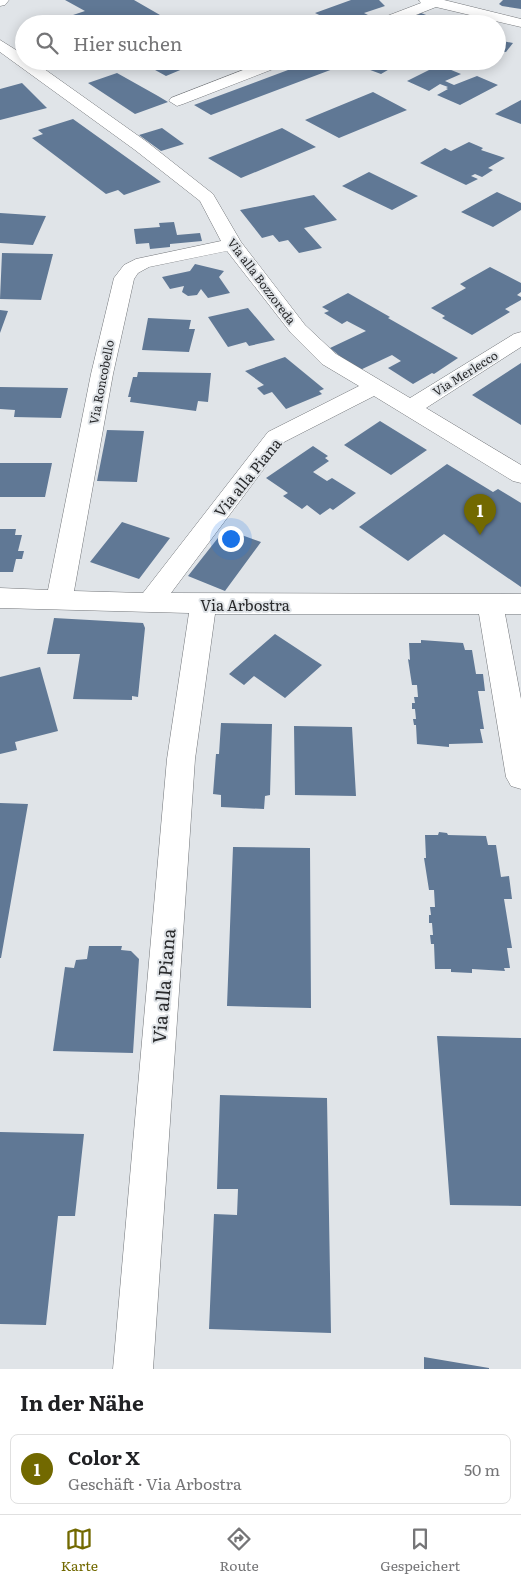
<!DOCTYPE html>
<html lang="de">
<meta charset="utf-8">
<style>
body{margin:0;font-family:Literata,serif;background:#f2f2f2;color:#202124}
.you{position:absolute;left:230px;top:538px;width:18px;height:18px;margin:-12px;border:4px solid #fff;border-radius:50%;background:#1a73e8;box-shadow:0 0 0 8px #1a73e833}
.badge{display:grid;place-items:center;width:32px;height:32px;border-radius:50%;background:#726900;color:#fff;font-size:16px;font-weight:700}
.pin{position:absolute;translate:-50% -41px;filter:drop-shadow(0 1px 2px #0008)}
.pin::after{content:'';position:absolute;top:26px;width:18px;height:15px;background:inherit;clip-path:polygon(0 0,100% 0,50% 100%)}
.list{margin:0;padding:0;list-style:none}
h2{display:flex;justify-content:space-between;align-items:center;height:65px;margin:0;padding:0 20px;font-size:21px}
h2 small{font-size:16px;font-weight:400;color:#757577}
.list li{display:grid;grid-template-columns:32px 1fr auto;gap:15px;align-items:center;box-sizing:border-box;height:70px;margin:0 10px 10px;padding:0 10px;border:1px solid #e0e0e0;border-radius:8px}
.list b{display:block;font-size:19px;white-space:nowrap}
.list p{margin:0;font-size:16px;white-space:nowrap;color:#757577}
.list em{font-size:16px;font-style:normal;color:#757577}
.icon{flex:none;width:28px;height:28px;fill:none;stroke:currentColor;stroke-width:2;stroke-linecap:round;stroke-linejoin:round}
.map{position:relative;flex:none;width:521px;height:1369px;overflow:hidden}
.search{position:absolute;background:#fff;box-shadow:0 2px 12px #0003;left:15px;right:15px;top:15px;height:55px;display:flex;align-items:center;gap:12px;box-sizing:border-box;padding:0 18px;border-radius:28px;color:#757577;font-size:19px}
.sheet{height:145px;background:#fff}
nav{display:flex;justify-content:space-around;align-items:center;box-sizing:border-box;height:70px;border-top:1px solid #e0e0e0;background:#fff;font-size:14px;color:#757577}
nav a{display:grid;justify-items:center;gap:2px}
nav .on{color:#726900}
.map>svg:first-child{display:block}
</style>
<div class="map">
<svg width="521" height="1369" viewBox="0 0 521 1369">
<rect width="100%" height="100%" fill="#e0e4e8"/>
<path fill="#607895" d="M65,0h69l26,15 -29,9h-85l39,-13z
M351,0h28l6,6 -21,7 4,2 -32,8 -21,-10z
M503,0h18v9l-19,-3 -3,-2z
M421,13l18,7 -8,4h-33z
M497,40l16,3 -7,9 -9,-1z
M150,61h58v1l-10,3 2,1 -11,4 -4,-2 -19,8 -20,-11 6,-2z
M312,61h5l16,8 -122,46 -17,-10z
M346,61h32l15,6 -12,7z
M439,65l22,9 -16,7 9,4 23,-9 21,9 -38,20 -23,-10 11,-6 -2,-1 2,-1 -8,-3 -11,7 -22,-10z
M117,73l41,23 10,6 -33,12 -47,-31z
M22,83l25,25 -47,12v-31z
M373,92l34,18 -68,28 -34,-18z
M521,100v24l-26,-10z
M73,119l88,63 -37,13 -6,-5 -12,4 -74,-56 11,-4 -5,-4z
M162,128l22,16 -23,7 -22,-16z
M282,128l34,19 -75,31 -33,-20z
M469,142l14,6 -2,2 24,8 -17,10 5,2 -11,7 -7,-3 -4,2 7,3 -12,6 -46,-22 25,-15 6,3z
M369,172l49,24 -26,14 -50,-24z
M497,192l24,11v7l-28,17 -32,-15z
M314,195l23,25 -33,8 18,20 -23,5 -11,-13 -9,2 -6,-7 -11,3 -22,-28z
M0,213l46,3 -13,29 -33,-2z
M174,222l3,13 23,-2 2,8 -32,3v3l-20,2 -1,-6 -13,1 -2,-15 26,-2 -1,-4z
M2,253l51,1 -12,46 -41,-1z
M195,264l29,7 -5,6 11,16 -22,5 -7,-9 -4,6 -9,1 -6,-4 2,-6 -14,3 -8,-12 28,-6z
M490,267l31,16v9l-4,3 4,2v3l-16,9 5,3 -38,23 -30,-17 3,-2 -14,-8 35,-20 -6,-4z
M348,293l42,24 -2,1 70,40 -24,16 -2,-1 -19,11 -25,-16 13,-7 -9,-6 -34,16 -28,-23 36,-17 -19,-10 -5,3 -18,-11 5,-2 -7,-4z
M248,308l27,32 -26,6 -3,-4 -18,5 -20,-30z
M0,310l8,1 -8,22z
M148,318l43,2 -2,9h6l-6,23 -47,-2z
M285,357l39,32 -5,2 3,3 -36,15 -14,-17 -8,3 -7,-7 7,-3 -19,-14z
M521,363v62l-49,-30z
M138,372l73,1 -3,29 -10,-1 -2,10 -66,-9 1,-5h-3l5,-20h4z
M0,387l68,1 -7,30 -47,-1 1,-7 -15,-1z
M380,421l47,29 -36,25 -47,-30z
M107,430l37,1 -7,51 -40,-1z
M313,446l15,10 -3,2 4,3 -16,11 14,9 5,-3 24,15 -23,17 -3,-2 -10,7 -13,-10 -5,4 -19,-13 5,-3 -22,-15z
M0,463h52l-7,34h-45z
M447,464l46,28 5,-3 23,14v84l-77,-53 -36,27 -49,-34z
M122,522l48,16 -31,41 -49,-17z
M0,529h16l-1,6h7l-4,16h6l-2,8h-6l-3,13h-13z
M225,529l36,13 -36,49 -37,-15z
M54,618l89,5 2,5 -7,69 -6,-1v4l-59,-1 7,-45h-33z
M275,634l47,31 -37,33 -31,-22 -10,9 -15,-11z
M421,640l42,3 2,7h7l4,24h7l2,17h-7l6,38h-4l3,14 -34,1v3l-32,-3 -1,-19h-2l-1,-6h3l-1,-10h-3v-6h3l-1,-6h4l-1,-12h-5l-4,-26 2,1 -1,-17h12z
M40,667l18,64 -43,11 2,8 -17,4v-77z
M221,723l51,1 -2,71 -5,1 -1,13 -43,-2v-12l-8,-1 3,-40h3z
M294,726l58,1 4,69 -61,-1z
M0,803l28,1 -27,154h-1z
M439,832l8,1 1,2 38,1 2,9h8l5,32 8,-1 3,23h-8l8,49h-5l3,20h-6l1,3 -33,-2v4l-21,-1v-3h-16l-1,-25h-3l-1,-9h3l-1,-12h-3v-8h2l-1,-8h5l-1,-17h-5l-5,-32h2l-1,-23h13z
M233,847l77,1 1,160 -84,-2z
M89,946h33l-1,4 10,1 8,8 -6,94 -80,-2 12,-84 9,1 2,-8 11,-1z
M437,1036l84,2v168l-71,-1z
M220,1095l107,3 4,235 -122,-4 5,-115 23,1 1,-26h-21z
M0,1132l84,2 -9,82h-17l-12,109 -46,-1z
M424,1357l65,11v1h-65z"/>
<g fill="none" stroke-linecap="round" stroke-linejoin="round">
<defs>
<path id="minor" d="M0,0h9l-4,5 -5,1z
M419,0h25l77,19v8l-85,-20 -43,17h-21l2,-3 47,-18z
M0,40l24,15v6h9l114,81 66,52 28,48 64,83 31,29 74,44 104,-64 7,-2v15l-95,61 95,57v18l-8,-2 -139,-85 -90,46 -113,151 350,1v20h-16l16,85v90l-10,-3 -5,-9 -27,-163h-264l-20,145 -42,610h-40l54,-610 22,-146 -189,-5v-20l48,2 43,-216 23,-96 10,-13 12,-6 85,-18 -21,-40 -65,-51 -135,-98zM227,251l64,82 31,31 37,22 -91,46 -125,161 -69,-2 39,-217 21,-95 4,-6 11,-6z
M266,61h23l-3,3 -103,40 -6,2 -8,-5 2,-3z"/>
</defs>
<use href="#minor" stroke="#73767a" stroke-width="1"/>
<use href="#minor" fill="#fff" fill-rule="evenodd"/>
</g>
<g text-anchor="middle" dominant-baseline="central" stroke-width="4" stroke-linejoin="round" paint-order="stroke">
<g font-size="12" fill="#292a2c" stroke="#e0e4e8">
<text transform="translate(262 281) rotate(53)">Via alla Bozzoreda</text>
<text transform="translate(465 373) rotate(-32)">Via Merlecco</text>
<text transform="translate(101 382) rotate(-79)">Via Roncobello</text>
</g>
<g font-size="15" fill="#292a2c" stroke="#e0e4e8">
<text transform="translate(247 477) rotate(-51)">Via alla Piana</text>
<text x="245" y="604">Via Arbostra</text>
</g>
<g font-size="18" fill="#292a2c" stroke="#e0e4e8">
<text transform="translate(163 986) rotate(-85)">Via alla Piana</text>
</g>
</g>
</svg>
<div class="you"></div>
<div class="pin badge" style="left:480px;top:535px">1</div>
<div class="search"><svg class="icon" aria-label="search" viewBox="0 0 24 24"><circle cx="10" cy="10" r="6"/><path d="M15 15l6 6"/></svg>Hier suchen</div>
</div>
<section class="sheet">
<h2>In der Nähe<small></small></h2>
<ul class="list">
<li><span class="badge">1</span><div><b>Color X</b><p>Geschäft · Via Arbostra</p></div><em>50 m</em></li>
</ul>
</section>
<nav>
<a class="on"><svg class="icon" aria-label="map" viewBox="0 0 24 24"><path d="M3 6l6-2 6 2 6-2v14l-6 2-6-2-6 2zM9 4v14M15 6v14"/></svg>Karte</a>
<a><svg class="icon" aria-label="directions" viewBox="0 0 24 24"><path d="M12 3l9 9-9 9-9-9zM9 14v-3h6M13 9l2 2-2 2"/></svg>Route</a>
<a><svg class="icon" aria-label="saved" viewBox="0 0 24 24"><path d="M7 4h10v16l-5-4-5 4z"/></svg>Gespeichert</a>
</nav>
